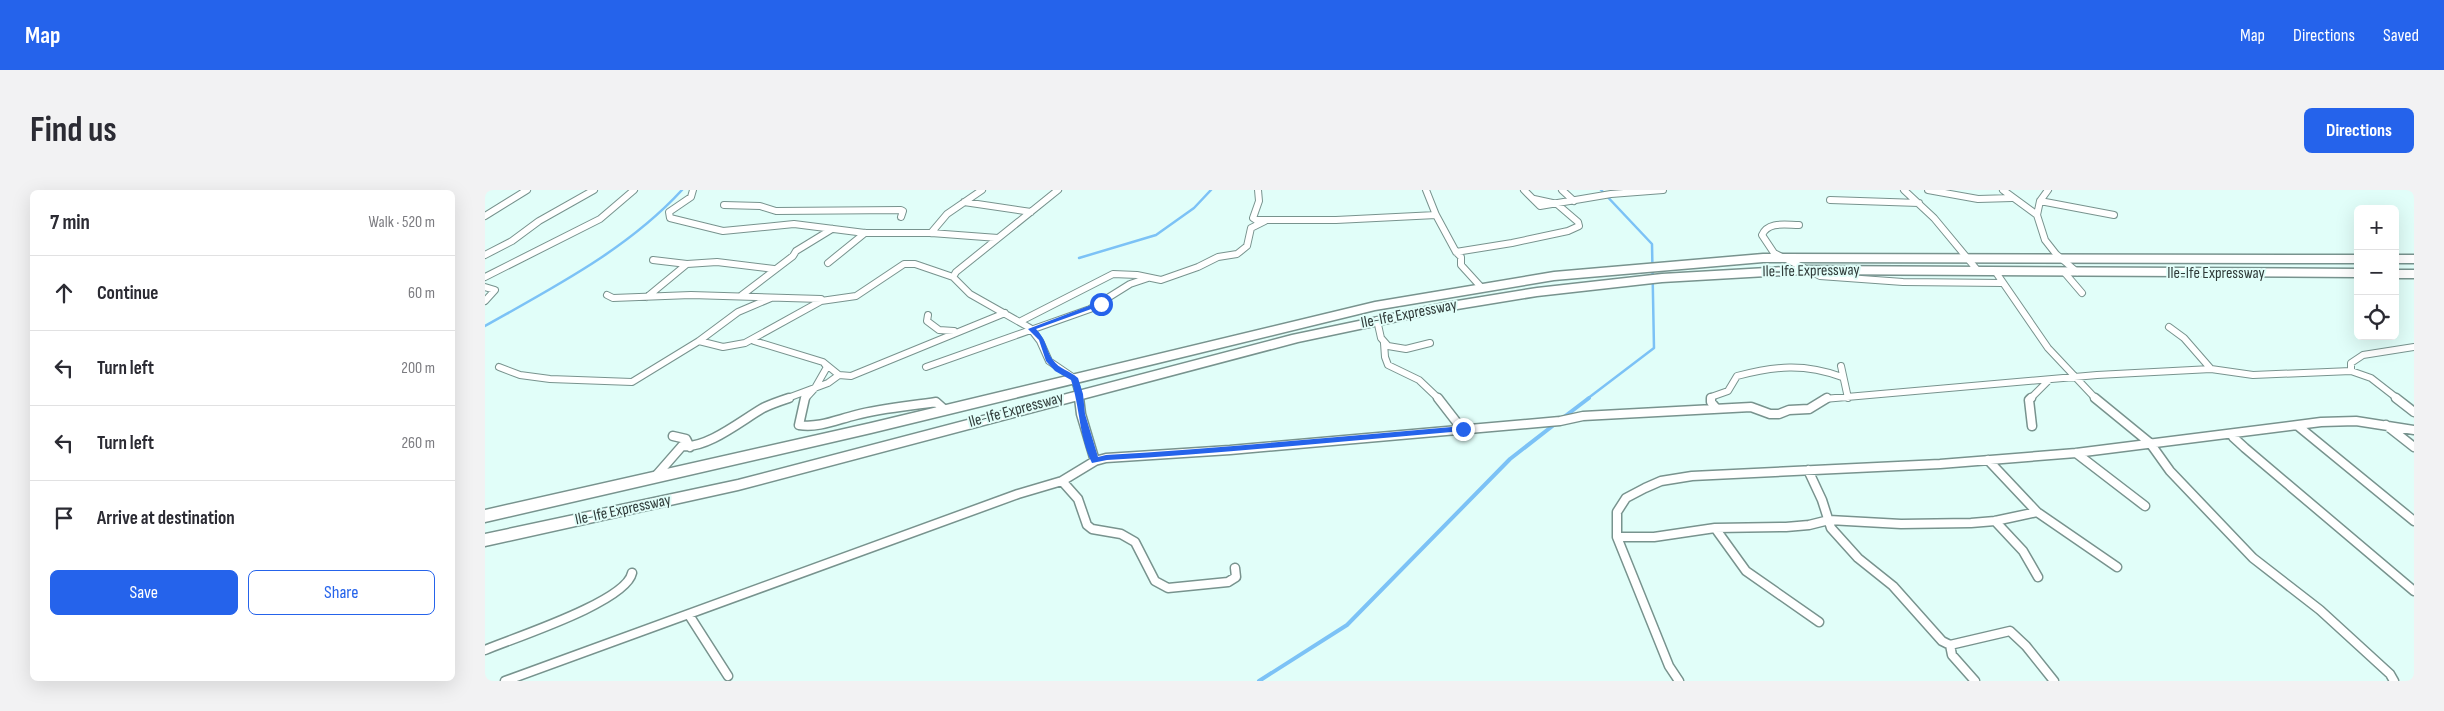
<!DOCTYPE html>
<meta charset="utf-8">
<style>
body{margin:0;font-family:"Sofia Sans Condensed",sans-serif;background:#f2f2f3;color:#2b2b33}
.controls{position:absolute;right:15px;top:15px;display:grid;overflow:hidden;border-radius:8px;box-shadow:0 5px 20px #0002}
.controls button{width:45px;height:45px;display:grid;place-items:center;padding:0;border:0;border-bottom:1px solid #e1e1e2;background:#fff;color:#2b2b33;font:25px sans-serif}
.stop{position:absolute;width:15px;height:15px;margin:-11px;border:4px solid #2563eb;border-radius:50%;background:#fff}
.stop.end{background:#2563eb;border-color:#fff;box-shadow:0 1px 5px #0008}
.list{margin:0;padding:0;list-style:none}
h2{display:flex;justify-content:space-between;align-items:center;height:65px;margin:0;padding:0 20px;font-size:21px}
h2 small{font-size:16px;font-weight:400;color:#7c7c81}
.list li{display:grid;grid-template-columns:32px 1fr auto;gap:15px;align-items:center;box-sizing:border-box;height:75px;padding:0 20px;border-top:1px solid #e1e1e2}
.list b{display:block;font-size:19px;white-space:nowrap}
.list em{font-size:16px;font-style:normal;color:#7c7c81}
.actions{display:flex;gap:10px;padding:15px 20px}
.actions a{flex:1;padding:11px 0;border:1px solid #2563eb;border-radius:8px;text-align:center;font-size:18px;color:#2563eb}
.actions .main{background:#2563eb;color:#fff}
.icon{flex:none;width:28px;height:28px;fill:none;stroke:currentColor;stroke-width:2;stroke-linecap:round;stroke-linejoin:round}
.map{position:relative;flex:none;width:1929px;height:491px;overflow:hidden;border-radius:8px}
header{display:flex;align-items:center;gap:30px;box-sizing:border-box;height:70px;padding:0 25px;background:#2563eb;color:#fff}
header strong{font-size:24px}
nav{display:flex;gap:28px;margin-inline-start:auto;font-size:18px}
.intro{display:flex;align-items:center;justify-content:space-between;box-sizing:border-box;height:120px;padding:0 30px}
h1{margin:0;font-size:35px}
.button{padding:12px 22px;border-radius:8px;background:#2563eb;color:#fff;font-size:18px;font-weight:700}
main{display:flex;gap:30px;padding:0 30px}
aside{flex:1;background:#fff;border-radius:8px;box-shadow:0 5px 20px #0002}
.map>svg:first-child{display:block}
</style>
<header>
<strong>Map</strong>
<nav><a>Map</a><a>Directions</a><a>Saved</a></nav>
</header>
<div class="intro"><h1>Find us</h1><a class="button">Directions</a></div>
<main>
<aside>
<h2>7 min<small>Walk · 520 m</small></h2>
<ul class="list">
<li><svg class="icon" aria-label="ahead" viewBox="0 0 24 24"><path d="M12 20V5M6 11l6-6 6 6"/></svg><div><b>Continue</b></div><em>60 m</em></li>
<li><svg class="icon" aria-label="left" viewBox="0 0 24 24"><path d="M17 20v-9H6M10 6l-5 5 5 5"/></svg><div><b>Turn left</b></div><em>200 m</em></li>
<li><svg class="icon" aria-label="left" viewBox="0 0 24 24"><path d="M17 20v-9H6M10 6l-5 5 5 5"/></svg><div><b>Turn left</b></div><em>260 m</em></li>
<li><svg class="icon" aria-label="arrive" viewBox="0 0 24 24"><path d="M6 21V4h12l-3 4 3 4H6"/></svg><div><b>Arrive at destination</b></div></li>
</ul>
<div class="actions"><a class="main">Save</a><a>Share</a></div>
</aside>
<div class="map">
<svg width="1929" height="491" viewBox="0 0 1929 491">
<rect width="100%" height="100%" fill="#e1fef9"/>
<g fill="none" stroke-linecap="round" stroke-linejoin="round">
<path stroke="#7cc2f6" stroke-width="2.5" d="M594,68l77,-23 38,-27 17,-18
M0,136c69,-39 143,-77 197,-136
M1102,209l67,-51 -2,-104 -51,-54"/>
<path stroke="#7cc2f6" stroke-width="4" d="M1079,227l25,-19
M774,491l88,-56 163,-166 45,-35"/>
<defs>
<path id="street-far1" d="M208,0l-2,7 -22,15 1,6 53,13 71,-7 71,9h66l67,5
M573,0l-102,82 -3,5 17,17 60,34 10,13 9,20 25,17 6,21
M773,0l1,11 -6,17 3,2h80l100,-5
M941,0l10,25 20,37 5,5v8l20,22
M1039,0l16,16 71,-12 52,-4
M1077,0l12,11
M1419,0l30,28 44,53
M1443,0l50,9 34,-1
M1518,0l34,25 8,25 11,14 21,18
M1345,10l89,3
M1555,11l74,14
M479,12l67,10
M239,15l36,1 16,5 125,-1 2,1 -2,6
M1552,25l3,-14 8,-11
M0,26l42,-26
M1314,35c-13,0 -31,-4 -37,10l12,18 46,23 83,6 100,1
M446,43l16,-19 35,-24
M971,62l56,-9 56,-12 11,-5 -1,-4 -21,-18 -23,-5
M0,65l27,-14 27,-20 55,-31
M343,73l37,-30
M202,74l30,-2 57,7
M1510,81l53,77 48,51
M1579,82l18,21
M0,87l115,-58 34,-29
M0,97l10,3 -10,11
M122,105l6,3 78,-3 130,4
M257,105l51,-39 3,-5 36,-22
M162,107l40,-33 -34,-4
M443,125l-1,6 12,9 15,1
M892,130l4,18 7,8 18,3 24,-6
M536,131l92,-47 24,1 24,5 37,-13 20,-10 19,-3 10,-8 4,-18 14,-7
M1684,137l15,11 27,31
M214,151l24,6 22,-4 76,-42 35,-5 48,-32h11l38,13
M269,151l69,21 16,13 12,1 154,-63
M899,153l1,14 3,8 31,15 20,19
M1356,176l7,32
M14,177l21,8 30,4 82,3 67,-41 39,-29 33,-14
M441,177l164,-58 40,-25 18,-6
M1866,181l20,7 27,21
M300,209l43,-16 11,-8
M320,209l10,-11 12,-21 -3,-4
M1226,209v-2l17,-6 9,-15c38,-10 67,-13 105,1
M1339,209l273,-24 114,-6 42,6 98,-4v-8l12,-8 51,-8
M1545,209l19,-19"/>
<path id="street" d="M320,208l-6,27c20,3 37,-5 57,-10 26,-7 54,-9 80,-13l9,8
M594,208l2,16 14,47
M953,208l24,31
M1226,208v4l5,6
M1546,208l-2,2 3,26
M1610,208l55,45 20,28 83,87 67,52 70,64 4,7
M1911,208l18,14
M1901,235l28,22
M1813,236l116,95
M1748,244v3l12,11 169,143
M188,246l13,3 4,8
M1591,263l69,53
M1503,270l49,52 80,55
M1323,280l14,30 9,28 27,30 35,28 49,55 8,4 2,10 23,26
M169,288l28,-32c25,3 60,-26 81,-38 8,-4 17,-7 26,-10
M577,291l16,18 9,26 5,4 29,5 14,8 20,39 13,7 60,-6 8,-5 -1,-9
M1510,331l28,30 15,26
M1230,338l71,-1 23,-2 20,-5 72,4 70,-1 24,-2 42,-9
M1132,347h37l61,-9 31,43 73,51
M204,425l39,61
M1465,455l60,-14 16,15 28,35
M0,460c28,-12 141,-48 147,-77
M20,491l513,-187 44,-13 33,-20 11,-3 124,-8 330,-29 23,-5 168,-9 19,7h9l10,-4 20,-1 18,-11
M1194,491l-10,-15 -52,-129v-25l9,-14 19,-10 16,-7 31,-5 248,-12 136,-11 245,-31 35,-1 58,9"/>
<path id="highway" d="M1278,64l595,1v8l-595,-1 -209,18 -179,30 -504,123 -386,89v-12l386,-87 504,-121 179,-30z
M1910,65h19v8h-19z
M1319,76l554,3v8l-554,-3 -142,8 -125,14 -92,15 -147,31 -560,148 -253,56v-12l253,-54 554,-145 153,-32 92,-15 125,-14z
M1910,80h19v8h-19z"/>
</defs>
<use href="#street-far1" stroke="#78938e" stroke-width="8"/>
<use href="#street" stroke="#78938e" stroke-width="11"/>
<use href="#highway" stroke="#78938e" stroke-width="3"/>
<use href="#street-far1" stroke="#fff" stroke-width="6"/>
<use href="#street" stroke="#fff" stroke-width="8"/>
<use href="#highway" fill="#fff" fill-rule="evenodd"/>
</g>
<path fill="#2563eb" d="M614,112l6,2 -69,25c12,13 9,20 17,31 6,9 17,11 25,18l5,16 2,20 13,43 8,-2c119,-7 238,-19 357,-29l4,3 -4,2c-119,10 -237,22 -356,29l-15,3c-13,-26 -12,-56 -21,-83l-16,-9 -9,-10 -7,-21 -11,-11z"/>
<g text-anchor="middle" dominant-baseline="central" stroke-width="4" stroke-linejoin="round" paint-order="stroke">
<g font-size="16" fill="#303b39" stroke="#e1fef9">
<text transform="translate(1326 81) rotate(-1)">Ile-Ife Expressway</text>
<text x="1731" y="83">Ile-Ife Expressway</text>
<text transform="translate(924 124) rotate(-11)">Ile-Ife Expressway</text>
<text transform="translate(531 220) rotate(-15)">Ile-Ife Expressway</text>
<text transform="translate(138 320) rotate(-12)">Ile-Ife Expressway</text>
</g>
</g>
</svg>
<div class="controls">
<button>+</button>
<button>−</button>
<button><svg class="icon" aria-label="locate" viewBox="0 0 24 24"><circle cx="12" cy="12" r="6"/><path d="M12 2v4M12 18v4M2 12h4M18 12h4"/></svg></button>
</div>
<div class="stop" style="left:616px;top:114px"></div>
<div class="stop end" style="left:978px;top:239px"></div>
</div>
</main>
